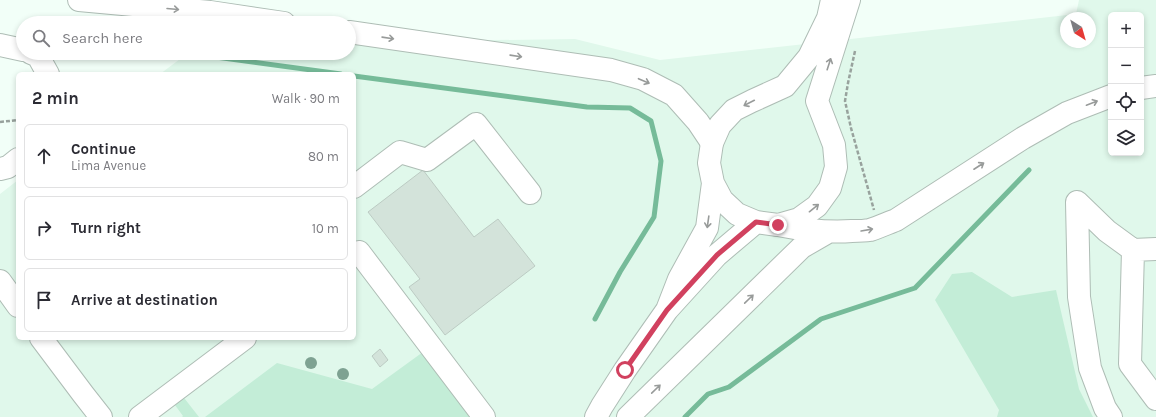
<!DOCTYPE html>
<meta charset="utf-8">
<style>
body{margin:0;font-family:Karla,sans-serif;background:#f2f2f3;color:#2b2b33}
.controls{position:absolute;right:12px;top:12px;display:grid;overflow:hidden;border-radius:6px;box-shadow:0 2px 6px #0003}
.controls button{width:36px;height:36px;display:grid;place-items:center;padding:0;border:0;border-bottom:1px solid #e1e1e2;background:#fff;color:#2b2b33;font:20px sans-serif}
.compass{position:absolute;left:1060px;top:12px;width:36px;height:36px;border-radius:50%;background:#fff;box-shadow:0 2px 6px #0003;rotate:143deg}
.stop{position:absolute;width:12px;height:12px;margin:-9px;border:3px solid #d1415f;border-radius:50%;background:#fff}
.stop.end{background:#d1415f;border-color:#fff;box-shadow:0 1px 4px #0008}
.list{margin:0;padding:0;list-style:none}
h2{display:flex;justify-content:space-between;align-items:center;height:52px;margin:0;padding:0 16px;font-size:17px}
h2 small{font-size:13px;font-weight:400;color:#7c7c81}
.list li{display:grid;grid-template-columns:26px 1fr auto;gap:12px;align-items:center;box-sizing:border-box;height:64px;margin:0 8px 8px;padding:0 8px;border:1px solid #e1e1e2;border-radius:6px}
.list b{display:block;font-size:15px;white-space:nowrap}
.list p{margin:0;font-size:13px;white-space:nowrap;color:#7c7c81}
.list em{font-size:13px;font-style:normal;color:#7c7c81}
.icon{flex:none;width:22px;height:22px;fill:none;stroke:currentColor;stroke-width:2;stroke-linecap:round;stroke-linejoin:round}
.map{position:relative;flex:none;width:1156px;height:417px;overflow:hidden}
.search{position:absolute;background:#fff;box-shadow:0 2px 6px #0003;left:16px;top:16px;width:340px;height:44px;display:flex;align-items:center;gap:10px;box-sizing:border-box;padding:0 14px;border-radius:22px;color:#7c7c81;font-size:15px}
.panel{position:absolute;background:#fff;box-shadow:0 2px 6px #0003;left:16px;top:72px;width:340px;height:268px;border-radius:6px}
.map>svg:first-child{display:block}
</style>
<div class="map">
<svg width="1156" height="417" viewBox="0 0 1156 417">
<rect width="100%" height="100%" fill="#f2fff8"/>
<path fill="#e0f8eb" fill-rule="evenodd" d="M1079,0h77v417h-1156v-223l18,-14v158h336v-264h-194l28,-21h161v-11l226,-3 85,21 416,-46zM1111,15h30v138h-30zM1066,18h24v24h-24z"/>
<path fill="#c3edd7" d="M972,272l40,25 44,-7 23,99 14,28h-96l2,-7 -64,-110 17,-26z
M423,352l51,65h-269l72,-54 95,26z
M181,394l18,23h-17l1,-1 -11,-15z"/>
<g fill="none" stroke-linecap="round" stroke-linejoin="round">
<path stroke="#76bb99" stroke-width="5" d="M201,55l140,19
M354,76l233,31 43,1 21,13 10,40 -7,56 -34,55 -25,47
M685,417l23,-23 21,-7 92,-68 94,-31 114,-118"/>
</g>
<path fill="#d3e3da" stroke="#bccbc3" d="M423,170l51,67 24,-18 37,47 -90,69 -36,-48 11,-8 -52,-67z
M380,349l8,11 -8,7 -8,-11z"/>
<g fill="none" stroke-linecap="round" stroke-linejoin="round">
<defs>
<path id="minor" d="M0,45l23,5
M31,53l7,3 10,18
M0,169l8,-2 10,-8
M354,187l46,-35 27,8 49,-36 54,69
M1133,250l-3,114 26,35
M354,256l5,-4 125,165
M0,281l18,25
M41,338l42,56 18,23
M140,417l105,-79
M1111,417l-6,-9 -15,-40 -11,-71 -2,-95 30,29 26,19 23,-1"/>
<path id="major" d="M713,183l9,17 15,14 19,8 22,3 21,-6 18,-13 13,-18 6,-21 -2,-22 -17,-44 32,-101
M667,310l12,-31 28,-51 6,-45 -4,-20 3,-20 8,-18 14,-15 18,-9 33,-15 24,-29 19,-39 4,-18
M596,417l6,-11 23,-36 42,-60 50,-55 39,-33"/>
<path id="highway" d="M79,0l131,12 74,11
M349,32l262,38 32,9 31,16 24,27 14,21
M1141,88l15,-2
M778,225c25,5 47,8 74,6 6,0 12,0 18,-1 9,-3 18,-7 26,-10l127,-82 44,-25 44,-17
M628,417l174,-170 26,-15"/>
</defs>
<use href="#minor" stroke="#aebdb5" stroke-width="24"/>
<use href="#major" stroke="#aebdb5" stroke-width="24"/>
<use href="#highway" stroke="#aebdb5" stroke-width="24"/>
<path stroke="#98a29d" stroke-width="2.5" stroke-dasharray="4 2" stroke-linecap="butt" d="M855,51l-7,32 -3,18 6,27 23,82
M0,122l18,-2"/>
<use href="#minor" stroke="#fff" stroke-width="22"/>
<use href="#major" stroke="#fff" stroke-width="22"/>
<use href="#highway" stroke="#fff" stroke-width="22"/>
</g>
<g fill="#7ea292">
<circle cx="311" cy="363" r="6"/>
<circle cx="343" cy="374" r="6"/>
</g>
<defs><path id="oneway-shaft" d="M-6 0H5M1.5-3L5.5 0L1.5 3" fill="none" stroke-width="1.6" stroke-linecap="round" stroke-linejoin="round"/></defs>
<g stroke="#989b9a">
<use href="#oneway-shaft" transform="translate(173 9) rotate(5)"/>
<use href="#oneway-shaft" transform="translate(388 38) rotate(8)"/>
<use href="#oneway-shaft" transform="translate(516 56) rotate(8)"/>
<use href="#oneway-shaft" transform="translate(829 64) rotate(-72)"/>
<use href="#oneway-shaft" transform="translate(644 81) rotate(23)"/>
<use href="#oneway-shaft" transform="translate(749 103) rotate(153)"/>
<use href="#oneway-shaft" transform="translate(1092 103) rotate(-21)"/>
<use href="#oneway-shaft" transform="translate(979 166) rotate(-33)"/>
<use href="#oneway-shaft" transform="translate(814 208) rotate(-39)"/>
<use href="#oneway-shaft" transform="translate(708 222) rotate(98)"/>
<use href="#oneway-shaft" transform="translate(867 230) rotate(-10)"/>
<use href="#oneway-shaft" transform="translate(749 299) rotate(-44)"/>
<use href="#oneway-shaft" transform="translate(656 389) rotate(-44)"/>
</g>
<g fill="none" stroke-linecap="round" stroke-linejoin="round">
<path stroke="#d1415f" stroke-width="5" d="M625,370l42,-60 50,-55 39,-33 22,3"/>
</g>
</svg>
<div class="controls">
<button>+</button>
<button>−</button>
<button><svg class="icon" aria-label="locate" viewBox="0 0 24 24"><circle cx="12" cy="12" r="6"/><path d="M12 2v4M12 18v4M2 12h4M18 12h4"/></svg></button>
<button><svg class="icon" aria-label="layers" viewBox="0 0 24 24"><path d="M12 4l9 5-9 5-9-5zM3 14l9 5 9-5"/></svg></button>
</div>
<svg class="compass" viewBox="-18 -18 36 36"><path d="M0-13l5 13h-10z" fill="#e53935"/><path d="M0 13l5-13h-10z" fill="#7c7c81"/></svg>
<div class="stop" style="left:625px;top:370px"></div>
<div class="stop end" style="left:778px;top:225px"></div>
<div class="search"><svg class="icon" aria-label="search" viewBox="0 0 24 24"><circle cx="10" cy="10" r="6"/><path d="M15 15l6 6"/></svg>Search here</div>
<section class="panel">
<h2>2 min<small>Walk · 90 m</small></h2>
<ul class="list">
<li><svg class="icon" aria-label="ahead" viewBox="0 0 24 24"><path d="M12 20V5M6 11l6-6 6 6"/></svg><div><b>Continue</b><p>Lima Avenue</p></div><em>80 m</em></li>
<li><svg class="icon" aria-label="right" viewBox="0 0 24 24"><path d="M7 20v-9h11M14 6l5 5-5 5"/></svg><div><b>Turn right</b></div><em>10 m</em></li>
<li><svg class="icon" aria-label="arrive" viewBox="0 0 24 24"><path d="M6 21V4h12l-3 4 3 4H6"/></svg><div><b>Arrive at destination</b></div></li>
</ul>
</section>
</div>
